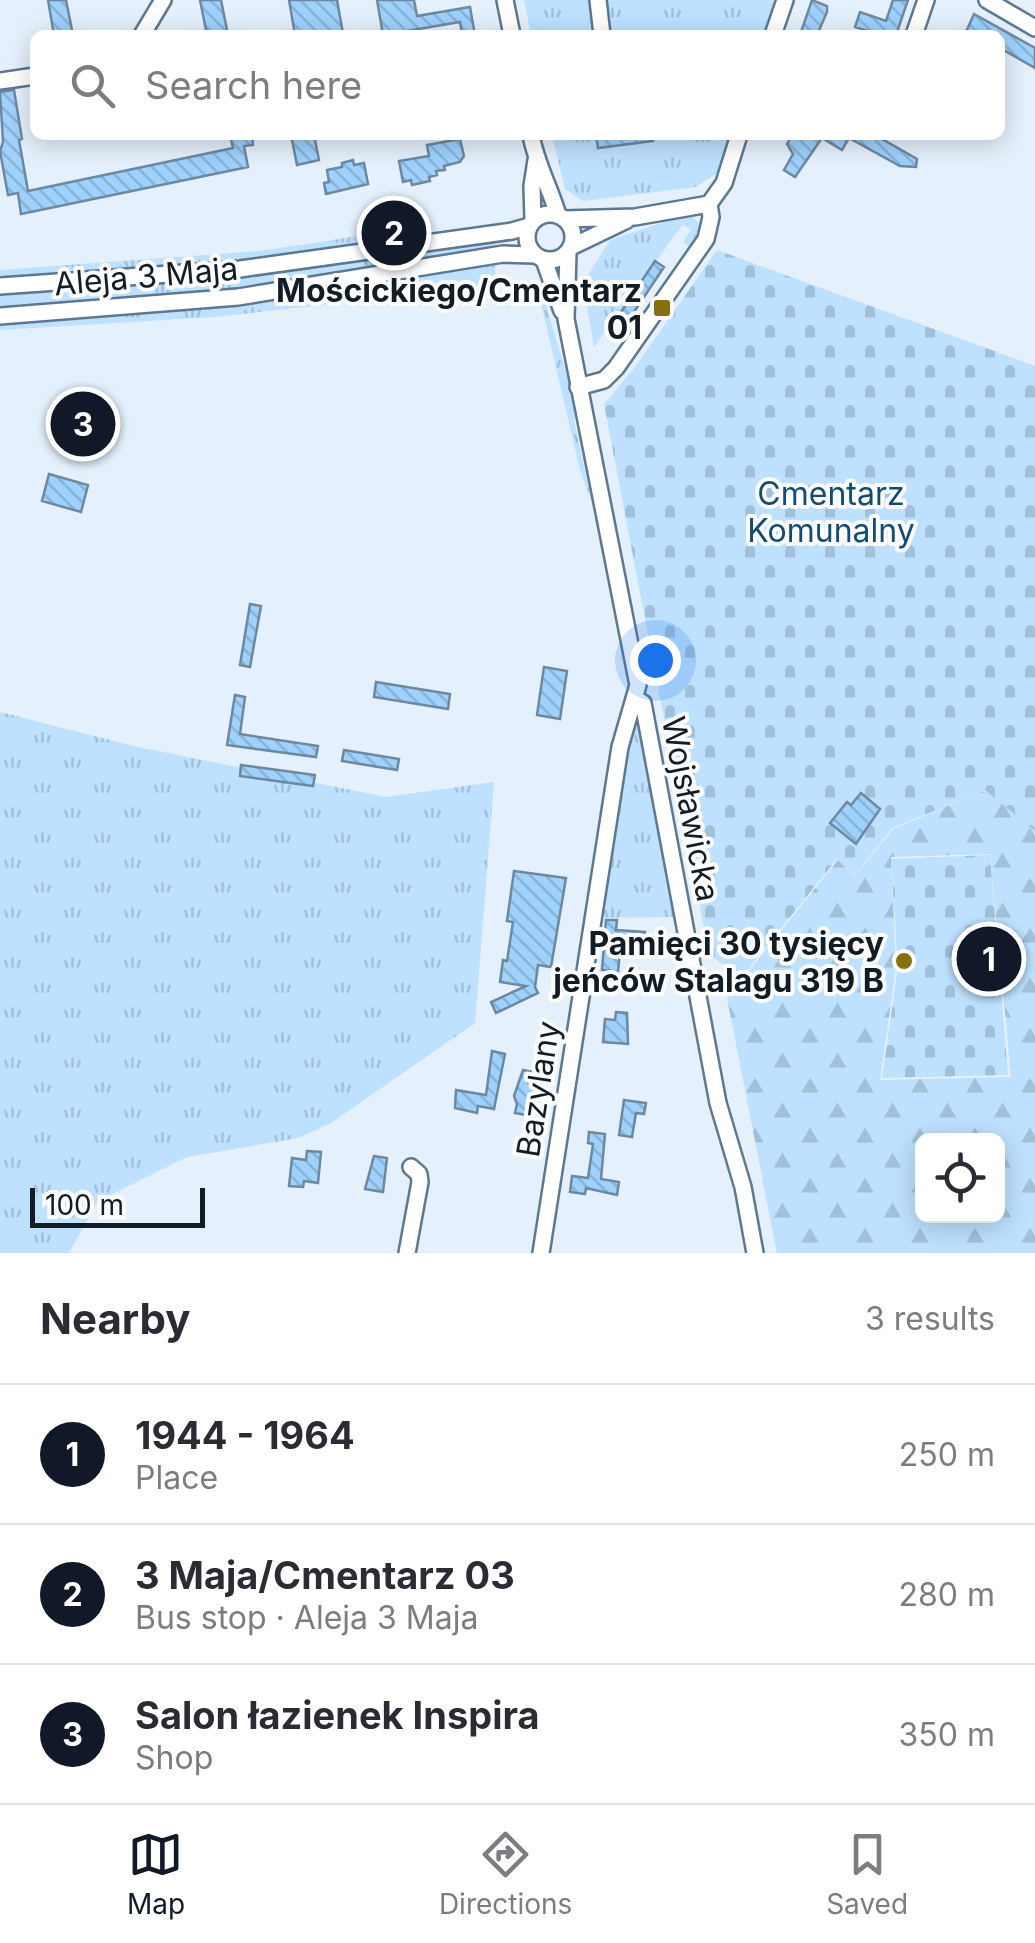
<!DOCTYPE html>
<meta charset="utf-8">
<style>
body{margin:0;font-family:Inter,sans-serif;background:#f2f2f3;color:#2b2b33}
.controls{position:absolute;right:30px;bottom:30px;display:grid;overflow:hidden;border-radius:15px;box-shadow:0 5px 25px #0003}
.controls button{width:90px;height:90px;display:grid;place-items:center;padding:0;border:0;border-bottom:2px solid #e1e1e2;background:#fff;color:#2b2b33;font:50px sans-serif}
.scale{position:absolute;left:30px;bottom:25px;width:175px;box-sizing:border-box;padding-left:10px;border:5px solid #111c25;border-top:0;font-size:28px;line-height:35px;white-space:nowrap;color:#111c25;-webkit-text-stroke:8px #fcfcfc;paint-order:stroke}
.you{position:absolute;left:655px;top:660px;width:35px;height:35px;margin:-25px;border:8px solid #fff;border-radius:50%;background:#1a73e8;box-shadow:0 0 0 15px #1a73e833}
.badge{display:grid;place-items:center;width:65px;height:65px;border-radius:50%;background:#111827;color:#fff;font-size:32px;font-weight:700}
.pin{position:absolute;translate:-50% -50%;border:5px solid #fff;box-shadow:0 2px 10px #0006}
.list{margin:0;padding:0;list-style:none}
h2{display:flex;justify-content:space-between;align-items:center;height:130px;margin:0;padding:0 40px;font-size:42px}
h2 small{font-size:32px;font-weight:400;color:#7c7c81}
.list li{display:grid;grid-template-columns:65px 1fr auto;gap:30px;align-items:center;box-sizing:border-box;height:140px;padding:0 40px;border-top:2px solid #e1e1e2}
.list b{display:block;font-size:38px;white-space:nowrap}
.list p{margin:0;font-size:32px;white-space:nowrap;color:#7c7c81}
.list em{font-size:32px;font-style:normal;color:#7c7c81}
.icon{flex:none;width:55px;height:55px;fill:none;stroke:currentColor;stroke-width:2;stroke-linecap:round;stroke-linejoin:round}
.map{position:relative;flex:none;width:1035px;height:1253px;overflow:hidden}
.search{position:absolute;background:#fff;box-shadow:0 5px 25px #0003;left:30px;right:30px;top:30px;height:110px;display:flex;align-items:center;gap:25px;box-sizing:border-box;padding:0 35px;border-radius:15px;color:#7c7c81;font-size:38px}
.sheet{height:550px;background:#fff}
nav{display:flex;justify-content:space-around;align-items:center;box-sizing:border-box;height:140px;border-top:2px solid #e1e1e2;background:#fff;font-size:28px;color:#7c7c81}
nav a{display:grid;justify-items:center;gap:5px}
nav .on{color:#111827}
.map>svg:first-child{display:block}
</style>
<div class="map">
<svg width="1035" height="1253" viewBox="0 0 1035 1253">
<defs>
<pattern id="grass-tufts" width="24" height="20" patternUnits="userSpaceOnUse" patternTransform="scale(2.5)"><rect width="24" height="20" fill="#bde1ff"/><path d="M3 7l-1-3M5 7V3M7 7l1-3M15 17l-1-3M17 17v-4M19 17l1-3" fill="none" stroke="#a1c0da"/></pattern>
<pattern id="forest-firs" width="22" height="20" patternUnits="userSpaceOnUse" patternTransform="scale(2.5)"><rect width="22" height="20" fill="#bde1ff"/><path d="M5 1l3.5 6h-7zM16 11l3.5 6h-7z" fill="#a1c0da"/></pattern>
<pattern id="cemetery-stones" width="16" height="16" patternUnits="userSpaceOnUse" patternTransform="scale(2.5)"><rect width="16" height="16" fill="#bde1ff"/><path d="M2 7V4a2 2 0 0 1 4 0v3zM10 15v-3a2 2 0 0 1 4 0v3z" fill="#a1c0da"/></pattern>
<pattern id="building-back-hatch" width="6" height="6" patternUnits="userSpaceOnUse" patternTransform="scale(2.5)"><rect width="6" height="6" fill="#9ed1fc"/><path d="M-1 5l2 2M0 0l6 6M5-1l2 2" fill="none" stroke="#87b3d8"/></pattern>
</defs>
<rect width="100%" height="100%" fill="#e4f0fb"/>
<path fill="url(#grass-tufts)" d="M524,0h253l-12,35h-234z
M552,135h181l-12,36 -26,16 -112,14 -18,-12z
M692,216l10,11 -9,22 -10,-7 8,-12 -8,-6 -89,123 -11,-64 27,-43 69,-23z
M385,232l-5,3 6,4 -8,3 -143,21 -235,17v-10l260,-19z
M494,242l1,6 -205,35 -290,29v-20l288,-23z
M496,262l-2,18 -9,9 -24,-2 -37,5 -1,4 -7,-4 -3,-6 7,-11z
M401,279l2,2 -6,12 -10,5 -173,19 -214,13v-4l177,-16z
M544,298l33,112 -3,10 16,74 15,43 -25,-67 -40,-171z
M0,712l138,35 248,50 108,-15 -19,241 -144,100 -33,15 -111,19 -90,45 -28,51h-69z
M633,722h6l2,3 34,192 -76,1z"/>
<path fill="url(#forest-firs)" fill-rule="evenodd" d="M985,790l50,41v422h-258l-50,-255 111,-138 17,16 38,-47zM990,854l21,223 -131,3 16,-113 -5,-110zM922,1140h76v76h-76z"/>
<path fill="url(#cemetery-stones)" d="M717,250l318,116v465l-50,-41 -93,38 -37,47 -18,-16 -96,119 -32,-24 -105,-550 31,-37z
M990,855l18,220 -126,3 16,-111 -7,-108z"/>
<path fill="url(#building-back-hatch)" stroke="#6d89a1" stroke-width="2.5" d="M48,0h18l7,35h-19z
M200,0h21l7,35h-21z
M289,0h48l6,33 -48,2z
M377,0h37l3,16 53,-9 5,28h-13l-2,-13 -77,13z
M812,0l15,6v6l-10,23h-17z
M893,0h15l-12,35h-16l-25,-8 5,-15 26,9z
M974,14l61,34v20l-35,-20v-13l-34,-3z
M14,90l8,49 -3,1 9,51 205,-43 -3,-13h22l1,10 -9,1 4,21 -227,47 -3,-21 -10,2 -8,-44 3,-9 -3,-50z
M291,135h23l5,25 -22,5z
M596,135h56l1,6 -55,7z
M792,135h83l42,24 -1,8 -16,-1 -51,-28 -7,12 -20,-12 -27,39 -11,-7 9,-16 -6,-10z
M460,139l4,17 -4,6 -16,4 1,4 -9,1 1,4 -8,2 1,4 -18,4 -1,-5 -8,2 -4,-21 30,-5 -2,-11z
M353,160l1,5 10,-2 4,21 -42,10 -2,-11 5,-1 -2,-12 15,-3v-4z
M655,261l9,6 -36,54 -9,-6z
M72,400l32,6 -11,44 -32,-8z
M49,474l39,11 -7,27 -39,-11z
M250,604l11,2 -11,61 -10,-2z
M544,667l23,4 -7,48 -23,-4z
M376,682l74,12 -2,15 -74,-12z
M235,695l10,2 -5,37 78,12 -2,11 -89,-12z
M344,750l55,9 -2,11 -55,-9z
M241,765l74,10 -2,11 -73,-10z
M861,793l19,16 -24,35 -26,-21 17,-21 4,3z
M514,871l52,7 -15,89 -13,-2 -3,22 3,6 -42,20 -5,-11 35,-16 -26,-4 3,-22 4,1 6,-39 -6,-1z
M606,920h11l-1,10 29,2 -1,9 -23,-1 -3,32 -16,-2z
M616,1012l11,1 1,31 -25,-2 2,-23 10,1z
M492,1051l13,3 -11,55 -16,-3 -1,7 -22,-5 1,-18 30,5z
M523,1070l15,3 -7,43 -16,-3 2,-9 -3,-8z
M624,1100l22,3 -2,11 -8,-1 -4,24 -13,-2z
M589,1132l16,2 -4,45 18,3 -2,13 -31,-7 -1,6 -15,-2 2,-16 16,2 5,-34 -5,-1z
M307,1151l14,1 -3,31 -14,-2 -1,6 -14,-1 3,-28 14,2z
M374,1156l13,2 -4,34 -18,-3z"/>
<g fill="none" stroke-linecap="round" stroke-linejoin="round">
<defs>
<path id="minor" d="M505,0l7,35
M598,0l4,35
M987,0l48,28
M142,35l21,-35
M773,35l12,-35
M914,35l12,-35
M0,81l35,-5
M531,135c5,28 19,53 27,80
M709,204l15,-21 15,-48
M527 237a23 23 0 1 1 46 0a23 23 0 1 1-46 0Z
M564,219l71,-2 74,-13
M533,221l-1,-35 4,-26
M571,247l56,-27
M544,260l18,51
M0,286l240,-17 272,-38 17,-5
M0,316l238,-19 265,-43 31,1
M578,387l26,-7 12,-12 90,-129 5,-22 -2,-13
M635,698l8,5 75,400 25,84 12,66
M407,1253l13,-71 -1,-8 -8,-7
M541,1253l79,-506 18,-62 -72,-366 2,-66"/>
</defs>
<use href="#minor" stroke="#5d7890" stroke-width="20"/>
<use href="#minor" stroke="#fff" stroke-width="15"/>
</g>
<g fill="#856f0e" stroke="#fcfcfc" stroke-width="4">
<rect x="652" y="298" width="20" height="20" rx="5"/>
<circle cx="904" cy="961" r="10"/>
</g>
<g text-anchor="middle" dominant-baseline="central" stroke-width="8" stroke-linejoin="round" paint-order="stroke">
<g font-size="32" fill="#111c25" stroke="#fcfcfc">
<text transform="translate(146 276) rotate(-5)">Aleja 3 Maja</text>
<text transform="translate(691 809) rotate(79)">Wojsławicka</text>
<text transform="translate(538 1089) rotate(-81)">Bazylany</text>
</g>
<g font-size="32" font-weight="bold" fill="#111c25" stroke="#fcfcfc" text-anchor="end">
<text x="642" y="290">Mościckiego/Cmentarz<tspan x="642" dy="37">01</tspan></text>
<text x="884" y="943">Pamięci 30 tysięcy<tspan x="884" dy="37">jeńców Stalagu 319 B</tspan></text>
</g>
<g font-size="32" fill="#124b73" stroke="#fcfcfc">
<text x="831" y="493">Cmentarz<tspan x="831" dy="37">Komunalny</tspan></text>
</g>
</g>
</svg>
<div class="controls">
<button><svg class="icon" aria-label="locate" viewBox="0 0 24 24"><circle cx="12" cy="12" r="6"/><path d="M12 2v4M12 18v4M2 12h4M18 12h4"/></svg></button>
</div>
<div class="scale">100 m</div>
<div class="you"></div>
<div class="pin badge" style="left:989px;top:959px">1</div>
<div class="pin badge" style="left:394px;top:233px">2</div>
<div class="pin badge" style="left:83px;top:424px">3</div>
<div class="search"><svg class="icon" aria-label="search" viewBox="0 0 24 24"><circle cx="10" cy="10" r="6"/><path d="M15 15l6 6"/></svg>Search here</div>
</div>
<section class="sheet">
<h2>Nearby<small>3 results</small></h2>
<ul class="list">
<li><span class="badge">1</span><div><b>1944 - 1964</b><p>Place</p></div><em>250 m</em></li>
<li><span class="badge">2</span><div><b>3 Maja/Cmentarz 03</b><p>Bus stop · Aleja 3 Maja</p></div><em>280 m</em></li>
<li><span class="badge">3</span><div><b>Salon łazienek Inspira</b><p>Shop</p></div><em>350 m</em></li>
</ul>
</section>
<nav>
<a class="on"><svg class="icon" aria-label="map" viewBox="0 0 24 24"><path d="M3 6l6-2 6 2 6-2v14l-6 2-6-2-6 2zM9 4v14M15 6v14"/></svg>Map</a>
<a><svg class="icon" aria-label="directions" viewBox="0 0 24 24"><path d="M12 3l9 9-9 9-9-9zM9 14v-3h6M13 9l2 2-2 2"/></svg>Directions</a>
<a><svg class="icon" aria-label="saved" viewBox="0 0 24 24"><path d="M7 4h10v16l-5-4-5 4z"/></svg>Saved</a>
</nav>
